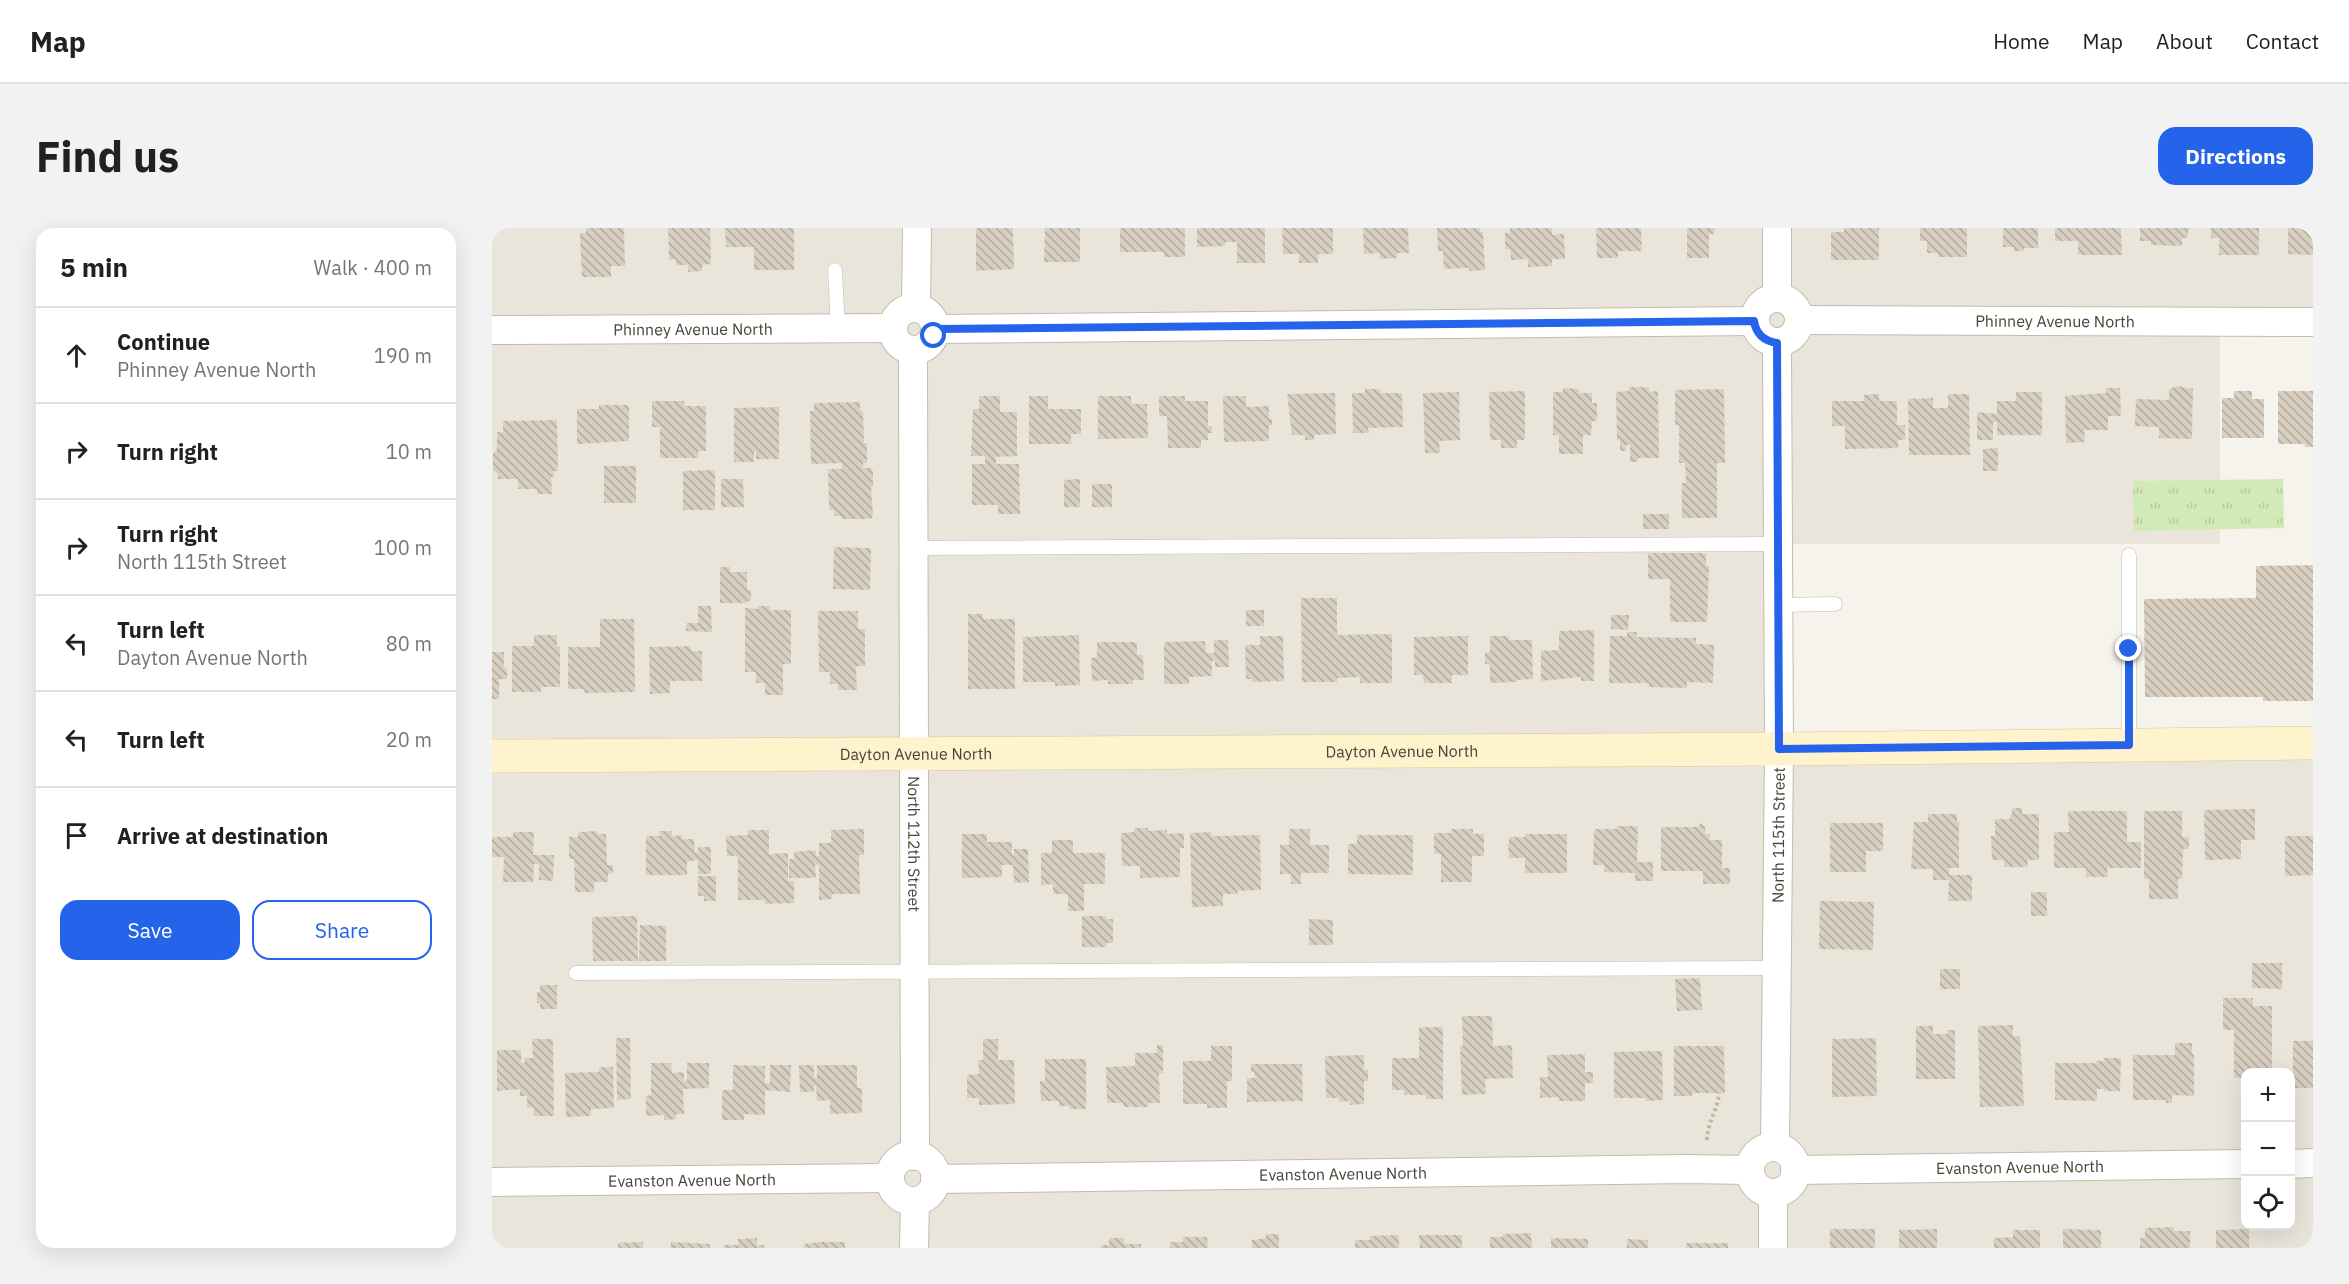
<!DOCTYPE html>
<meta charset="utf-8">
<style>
body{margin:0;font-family:"IBM Plex Sans",sans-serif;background:#f2f2f2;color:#202124}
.controls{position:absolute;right:18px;bottom:18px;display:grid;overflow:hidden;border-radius:12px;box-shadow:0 6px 24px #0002}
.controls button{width:54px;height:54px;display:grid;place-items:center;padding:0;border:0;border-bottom:2px solid #e0e0e0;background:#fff;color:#202124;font:30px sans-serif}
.stop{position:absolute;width:18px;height:18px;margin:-14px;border:4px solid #2563eb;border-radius:50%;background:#fff}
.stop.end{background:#2563eb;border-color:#fff;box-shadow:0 2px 6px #0008}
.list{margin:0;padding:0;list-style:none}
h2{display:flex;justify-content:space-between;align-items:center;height:78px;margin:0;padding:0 24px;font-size:26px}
h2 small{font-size:20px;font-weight:400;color:#757577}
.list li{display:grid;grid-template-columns:39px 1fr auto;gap:18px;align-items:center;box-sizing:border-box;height:96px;padding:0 24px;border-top:2px solid #e0e0e0}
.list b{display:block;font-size:22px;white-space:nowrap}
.list p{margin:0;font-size:20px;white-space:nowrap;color:#757577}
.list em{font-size:20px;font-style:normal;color:#757577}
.actions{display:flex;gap:12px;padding:18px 24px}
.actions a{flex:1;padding:14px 0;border:2px solid #2563eb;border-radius:18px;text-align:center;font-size:21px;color:#2563eb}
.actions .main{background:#2563eb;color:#fff}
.icon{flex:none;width:33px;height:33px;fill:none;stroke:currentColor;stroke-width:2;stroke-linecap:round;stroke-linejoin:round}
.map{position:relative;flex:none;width:1821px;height:1020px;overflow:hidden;border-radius:18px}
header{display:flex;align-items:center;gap:36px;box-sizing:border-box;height:84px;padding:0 30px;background:#fff;border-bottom:2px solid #e0e0e0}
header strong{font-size:28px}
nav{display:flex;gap:33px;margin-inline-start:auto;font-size:21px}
.intro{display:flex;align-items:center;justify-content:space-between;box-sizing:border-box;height:144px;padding:0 36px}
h1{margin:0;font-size:42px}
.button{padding:15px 27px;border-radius:18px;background:#2563eb;color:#fff;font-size:21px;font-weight:700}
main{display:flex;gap:36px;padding:0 36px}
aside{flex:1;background:#fff;border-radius:18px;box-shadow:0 6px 24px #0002}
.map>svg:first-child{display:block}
</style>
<header>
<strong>Map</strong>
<nav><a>Home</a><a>Map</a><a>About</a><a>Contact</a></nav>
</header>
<div class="intro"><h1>Find us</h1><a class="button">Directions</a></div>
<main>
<aside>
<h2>5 min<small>Walk · 400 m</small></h2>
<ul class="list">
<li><svg class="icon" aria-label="ahead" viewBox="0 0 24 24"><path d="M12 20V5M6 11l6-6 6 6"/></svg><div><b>Continue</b><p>Phinney Avenue North</p></div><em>190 m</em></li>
<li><svg class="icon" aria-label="right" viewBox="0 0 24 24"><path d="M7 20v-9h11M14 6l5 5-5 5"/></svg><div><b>Turn right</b></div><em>10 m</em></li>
<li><svg class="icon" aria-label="right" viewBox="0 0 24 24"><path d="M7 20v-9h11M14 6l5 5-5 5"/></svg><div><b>Turn right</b><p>North 115th Street</p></div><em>100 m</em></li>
<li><svg class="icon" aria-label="left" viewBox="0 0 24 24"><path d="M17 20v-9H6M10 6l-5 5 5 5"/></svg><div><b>Turn left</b><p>Dayton Avenue North</p></div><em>80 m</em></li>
<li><svg class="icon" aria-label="left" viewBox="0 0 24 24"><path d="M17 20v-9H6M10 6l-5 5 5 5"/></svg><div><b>Turn left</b></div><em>20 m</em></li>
<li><svg class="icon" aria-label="arrive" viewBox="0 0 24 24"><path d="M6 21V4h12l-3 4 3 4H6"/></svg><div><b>Arrive at destination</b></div></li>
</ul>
<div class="actions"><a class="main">Save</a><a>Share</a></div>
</aside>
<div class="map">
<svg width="1821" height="1020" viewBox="0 0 1821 1020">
<defs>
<pattern id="park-tufts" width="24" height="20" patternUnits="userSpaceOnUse" patternTransform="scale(1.5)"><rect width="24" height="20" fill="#d2eab5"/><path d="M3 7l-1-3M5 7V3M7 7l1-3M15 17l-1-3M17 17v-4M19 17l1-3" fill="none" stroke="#b6ca9c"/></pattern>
<pattern id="building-back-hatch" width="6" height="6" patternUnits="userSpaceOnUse" patternTransform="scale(1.5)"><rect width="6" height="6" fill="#d8cfc1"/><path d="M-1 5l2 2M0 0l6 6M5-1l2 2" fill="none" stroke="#b1aa9e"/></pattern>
</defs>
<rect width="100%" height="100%" fill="#f6f3ec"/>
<path fill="#eae5da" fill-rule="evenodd" d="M0,0h1821v98l-93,-4v222h-442l1,204 534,-5v505h-1821zM1754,844h44v154h-44z"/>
<path fill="url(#park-tufts)" d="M1791,251l1,49 -150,3 -1,-50z"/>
<path fill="url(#building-back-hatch)" d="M94,0h38l1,38h-14v11h-29l-2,-44h6z
M176,0h42l1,36 -9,1v6l-14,1v-7h-12v-6l-7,1z
M233,0h69v42h-40v-23h-28z
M484,0h37l1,41 -38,2z
M553,0h35v34h-36z
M628,0h65v29h-21v-5h-44z
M705,0h68v35h-28v-21h-12v4l-28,1z
M790,0h51v26h-15v9h-19v-9h-16z
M871,0h45l1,25h-12v5l-17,1v-6l-16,1z
M945,0h43v4h3l2,38 -15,1 -1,-3 -25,1 -1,-18h-5z
M1018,0h42v7l12,-1 1,25h-13v7l-24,1v-8l-17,1 -1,-11h-5v-16h5z
M1104,0h45l1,23h-24v7h-21z
M1195,0h28l-1,6h-5v24h-22z
M1352,0h35v32h-48v-28h13z
M1428,0h47v29h-29v-4h-11v-12h-7z
M1511,0h35v20h-14v3h-10v-4h-11z
M1563,0h66l1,27h-44v-14h-23z
M1648,0h50v2h-2v8h-6v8l-31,-1v-4h-11z
M1719,0h48v27h-40v-17h-8z
M1796,0h25v27l-25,-1z
M1685,158l16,3 -1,50 -33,-1v-11l-24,-1 1,-27 33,1v-11z
M1137,159h20v5l9,-1 1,67h-21v4h-8v-17h-4v6h-6v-12l-3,1 -1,-48 13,-1z
M1071,160l16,1v4h13v10h5v18h-5l-1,14h-8v19h-24v-19h-6v-43h10z
M1614,160h14l1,28h-13v14h-24l1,12 -19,1 -1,-47 41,-3z
M873,161h15v4h22l1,34 -35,1 1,5h-16l-1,-40h13z
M1232,161l1,74h-8v55h-35v-35h4l-1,-20h-6v-38h-4v-35z
M1033,163v49h-8v8h-16v-8h-11l-1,-48z
M1742,163h18v8h12v39h-42v-40h12z
M1786,163h35v56h-8v-3h-27z
M967,164l1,48 -21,1 1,12h-15l-2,-60z
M1524,164h26v43h-45v-13h-4v18h-16v-28l20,2v-13h19z
M843,165l1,41 -22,1v5h-9v-5h-13l-5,-41z
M1387,166v7h18v24h8v15h-7v8l-53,1v-23h-13v-25h32v-6z
M1456,166h21l1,61h-61l-1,-56 25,-1v10h15z
M487,168h21v16h17v44l-21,1v7h23l1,50h-22v-9h-26v-41h13v-8h-14l2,-47h6z
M537,168h19v13h33v25h-10v10h-42z
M606,168h33v8h16l1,34 -50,1z
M667,168h26v5h23v25h4v7h-4v7h-7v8h-33l-1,-32h-8z
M731,168h23v11l23,-1v13h3v6h-3v16l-45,1z
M160,173h32v5h22v45h-8v7h-38v-31h-8z
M368,174v9h3l1,32h3v20h-4v5h8l2,3v16h-2l2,29 -2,3h-30v-3h-7v-6h-5l-1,-41h14v-6l-31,1 -1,-53h4v-8z
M107,177h30v36l-52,3v-35h22z
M287,179v52h-23v-8h-2v11h-20v-54z
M65,192l1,51h-4v6h-3l1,17h-15v-5h-19v-10h-20v-5l-5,-4v-16l4,-5v-17h6v-11z
M1506,220v23h-15v-22z
M112,238h32v37h-32z
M223,242v40h-32v-39z
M229,251h22l1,28h-23z
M588,251v28h-16v-27z
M600,256h20v23h-20z
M1151,286h26v15h-26z
M342,319l37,1 -1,42 -37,-1z
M1156,325h58v13h3l-2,56h-37v-43h-22z
M1821,337v136h-50v-4h-118l-1,-98 112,-1v-32z
M228,339h10v5h17v18h4v11h-4v2h-27z
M809,370h36v37l55,-1v49h-32v-6l-23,1v4h-35z
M206,378h13l1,26 -26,-1v-8h12z
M266,378h12v4h21v54h-8v31h-18v-12h-9v-11h-11v-64l13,1z
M754,382h18v16h-18z
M326,383h40v18h7v37h-9l1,24h-19v-6h-8v-12h-11z
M476,386h15v5h32v70h-47z
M1119,387h18l-1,15 -17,-1z
M108,391h34l1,73 -51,1v-4h-16v-42h32z
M1102,402v51h-13v-4l-40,4v-30l18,-1v-19z
M1135,404h10l-1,5 60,1v6l18,1 -1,38 -26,-1v6l-38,-1v-4h-40l1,-47h17z
M42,407h23v12h3v40h-19v5h-29v-46h22z
M587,407l1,50 -25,1v-4h-32v-45z
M768,408h23l1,45 -32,1v-3h-6l-1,-34h15z
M976,408v39h-16v8h-28l-1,-8h-9v-38z
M998,408h19v4h23l1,39 -16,1v2l-27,1v-19h-5v-11l5,-1z
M722,412h14l1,27h-14v-7l-3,1v15l-23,1v7h-25v-42l41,-1 1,12h8z
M605,414h40v13h6l1,25h-11v4h-25v-4l-16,1 -1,-23 6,-1z
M199,418v5h11v30h-32v12l-20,1 -1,-47z
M0,424h12v16h3v11h-8v20h-7z
M1520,580h10v6h17v46h-12l1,7h-24v-7h-12l-1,-24h4v-17h15v-4h2z
M1763,581v31h-14v19l-36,1 -1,-50z
M1576,583h59v31h14v26h-34l1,9h-22v-9h-32v-36h15z
M1652,583h38v26h7v12h-6l-1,30h-4v20h-29v-20h-5z
M1436,586h29v8h2v46h-10v7h23v26h-24l1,-21h-16v-11h-22l3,-47h14z
M1209,595l4,4v7h5v6h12v28h8v16h-27v-13h-42v-44h36z
M1338,595h53v28h-17v21h-36z
M1125,598h21l-1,36h16v19h-18v-8l-31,-1v-7h-11l1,-36h23z
M642,600h14v3l19,-1v4l17,-1v15h-4v29l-40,1v-12h-18l-1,-33 13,-1z
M372,601v26h-5l1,39h-28v5l-13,1v-35h-4l1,13h-27v-19h5v-7l22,-2v6h3v-13h12v-13z
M797,601h21v16h19v28h-28v11h-10v-10h-11v-29h9z
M959,601h22v5h11v22h-12v26h-31v-28h-7v-21h17z
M255,602h22v24l19,-1v28h6v22l-29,1v-4h-27v-44h-11l-1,-20 22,-1z
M105,603l1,3h8l1,31h6v8l-5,1v8h-14v10h-19l-1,-33h-5v-22h9v-5z
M167,603h13v5l10,-1v4h12l1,14 3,-1v-5h13v27h-13v-14h-3l-8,2v13h-41v-39h14z
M21,604h21l-1,23h21l-1,26 -14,-1v-16h-5l-1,18h-30l1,-25h-12v-20h21z
M719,604v4l49,-1 1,55 -24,1 1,3h-15v12l-31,1 -2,-74z
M470,606h25v8h25v13h2v-6h14l1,33 -15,1 -1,-18h-11v12l-40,1z
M1033,606h42v39h-42v-15h-16l-1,-15h1v-6h16z
M865,607h56v40l-65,-1v-30h9z
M1793,608h28v39l-28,1z
M560,612h21v13h32v31h-21v27h-16v-17h-15v-10l-12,1v-32h11z
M206,648h18v25h-12v-5h-6z
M1539,664h16v24h-16z
M1328,673l54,1 -1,48 -54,-1z
M145,688l1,45h-45l-1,-44z
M590,688h24v3h7v24h-7v4h-24z
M817,691l24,1v25h-24z
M148,697l26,1v35h-27z
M1760,735h30v26l-30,-1z
M1448,741h20v20h-20z
M1208,750l2,32 -25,1 -2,-32z
M48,757h17v24h-17v-6h-3v-11h3z
M1731,770h30v8h19v66h-26v6h-12v-48h-11z
M970,788h30l1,30 19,-1 1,33 -28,1 1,15 -24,1 -2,-49h3z
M1521,797v11h7l4,70 -44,1 -2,-81z
M1424,798h17v8h14v-4h8v49h-39z
M927,799h24v72h-17v-4h-22v-5h-12v-32h27z
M124,810h14l1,61 -14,1z
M1384,810l1,58 -45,1v-58z
M40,811h21l1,77h-20l-1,-9 -6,1v-12h-7v-7l-23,2v-41h24v13h4l-1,-5h9z
M491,811h15v21h16l1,44 -36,1v-7h-12v-23l12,-1 -1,-14h5z
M1801,813h20v47h-20z
M1683,815h17v11h2v42l-22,-1v8h-6v-3h-33v-45h42z
M665,817h6v28h-4l1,30h-12v4h-25v-4h-16l-1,-36 29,-1v-13h22z
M719,818h21v35h-5v27h-20v-4h-24v-43h28z
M1182,818h50l1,47h-33v3h-18z
M1170,823l1,49 -17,1v-3h-32v-46z
M1093,826v18h8v11h-8v18h-26v-4l-19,1v-21h8l-1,-22z
M872,827v15h4v11h-4v23l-14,1v-4l-11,1v-4h-13l-1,-42z
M1612,830h17l-1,33h-16v-2h-7v12l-42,-1v-37h41v-2h8z
M553,831h41v50h-17v-3h-10v-5h-18l-1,-20h5z
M159,835h20l1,10 12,-1v9h3v-18h22v25l-26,1 1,25h-8v5l-12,1v-5l-18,1v-20l5,-1z
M759,836h51l1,37 -56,1v-24h8l-1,-6h-3z
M241,837l32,1v17h5v-18h21l-1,27 -25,-2v25l-21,-1v6h-22v-30h11z
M307,837h15v13h3v-13h40v23h5v25l-32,1v-14l-13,1 -1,-15h-2v6h-14z
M107,839h14l1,41 -23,1v7l-25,1 -1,-44 34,-1z
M1682,999v4h16v17h-50v-10h5v-10z
M1338,1001h45v19h-45z
M1445,1001v19h-38v-18z
M1571,1001l38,1v18h-38z
M1757,1001v19h-33v-18z
M1521,1002h27v18h-46v-10l19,-1z
M1039,1005l1,15h-42v-11h13v-3z
M774,1006h13v14h-27v-8l14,-2z
M907,1007v13h-44v-8h15v-4z
M927,1007h43v13h-42z
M691,1009h24l1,11h-38v-6h13z
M265,1010v7h7v3h-40v-3h14v-6z
M617,1010h15v6h17v4h-40v-3h8z
M1059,1010l37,1v9h-37z
M1135,1011l21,1v8h-21z
M151,1014v6h-25v-5z
M179,1014l39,2v4h-39z
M326,1014h27v6h-41v-4z
M1195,1015h41v5h-42z"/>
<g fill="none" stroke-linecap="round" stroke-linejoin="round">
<defs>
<path id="lane" d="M343,42l3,60
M421,320l864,-4
M1285,377l58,-1
M1637,516v-189
M84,745l1199,-5"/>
<g id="street">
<path d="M1285,0v70"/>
<circle cx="1285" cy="92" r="22"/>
<circle cx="422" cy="101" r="21"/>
<path d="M424,80l1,-80"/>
<path id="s1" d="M1307,92l514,2"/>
<path d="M443,101l819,-8"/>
<path id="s2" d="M0,102l401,-2"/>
<path id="s3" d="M421,122l2,806"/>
<path id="s4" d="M1283,919l4,-398 -2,-406"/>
<circle cx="1281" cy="942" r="23"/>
<circle cx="421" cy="950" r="23"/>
<path d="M1798,936l23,-1"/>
<path id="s5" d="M1303,942l451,-6"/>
<path id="s6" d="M443,951l752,-10 63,1"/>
<path id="s7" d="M0,954l398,-4"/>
<path d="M1281,965v55"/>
<path d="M422,1020l1,-47"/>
</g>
<g id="secondary">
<path id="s8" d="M0,528l1287,-7 534,-6"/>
</g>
</defs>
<use href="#lane" stroke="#c2bbae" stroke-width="15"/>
<use href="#street" stroke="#c2bbae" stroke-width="30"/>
<use href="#secondary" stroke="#d6c79b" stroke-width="34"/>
<path stroke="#c4b79f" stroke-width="4" stroke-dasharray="3 3" stroke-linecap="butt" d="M1215,912c0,-17 11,-30 12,-47"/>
<use href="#lane" stroke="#fff" stroke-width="14"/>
<use href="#street" stroke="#fff" stroke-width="28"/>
<use href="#secondary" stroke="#fff3cd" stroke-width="33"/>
</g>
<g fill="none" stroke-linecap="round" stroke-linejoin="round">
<path stroke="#2563eb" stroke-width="8" d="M442,108l1,-7 819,-8c2,13 10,20 23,22l2,406 350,-4v-96"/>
</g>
<g text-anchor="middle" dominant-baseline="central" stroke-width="4.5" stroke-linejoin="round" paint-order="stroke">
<g font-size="16" fill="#4b4439" stroke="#fff">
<text stroke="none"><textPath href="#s1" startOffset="256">Phinney Avenue North</textPath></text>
<text stroke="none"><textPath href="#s2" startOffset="201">Phinney Avenue North</textPath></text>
<text stroke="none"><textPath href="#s8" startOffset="910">Dayton Avenue North</textPath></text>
<text stroke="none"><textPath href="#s8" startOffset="424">Dayton Avenue North</textPath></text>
<text stroke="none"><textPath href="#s4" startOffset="312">North 115th Street</textPath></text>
<text stroke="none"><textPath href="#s3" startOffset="494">North 112th Street</textPath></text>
<text stroke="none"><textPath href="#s5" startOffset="225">Evanston Avenue North</textPath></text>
<text stroke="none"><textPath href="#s6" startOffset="408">Evanston Avenue North</textPath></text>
<text stroke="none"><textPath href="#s7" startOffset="200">Evanston Avenue North</textPath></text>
</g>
</g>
</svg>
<div class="controls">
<button>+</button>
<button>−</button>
<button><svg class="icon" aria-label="locate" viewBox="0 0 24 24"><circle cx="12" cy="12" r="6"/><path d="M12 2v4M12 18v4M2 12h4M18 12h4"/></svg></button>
</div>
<div class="stop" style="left:442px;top:108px"></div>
<div class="stop end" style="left:1637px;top:421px"></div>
</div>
</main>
